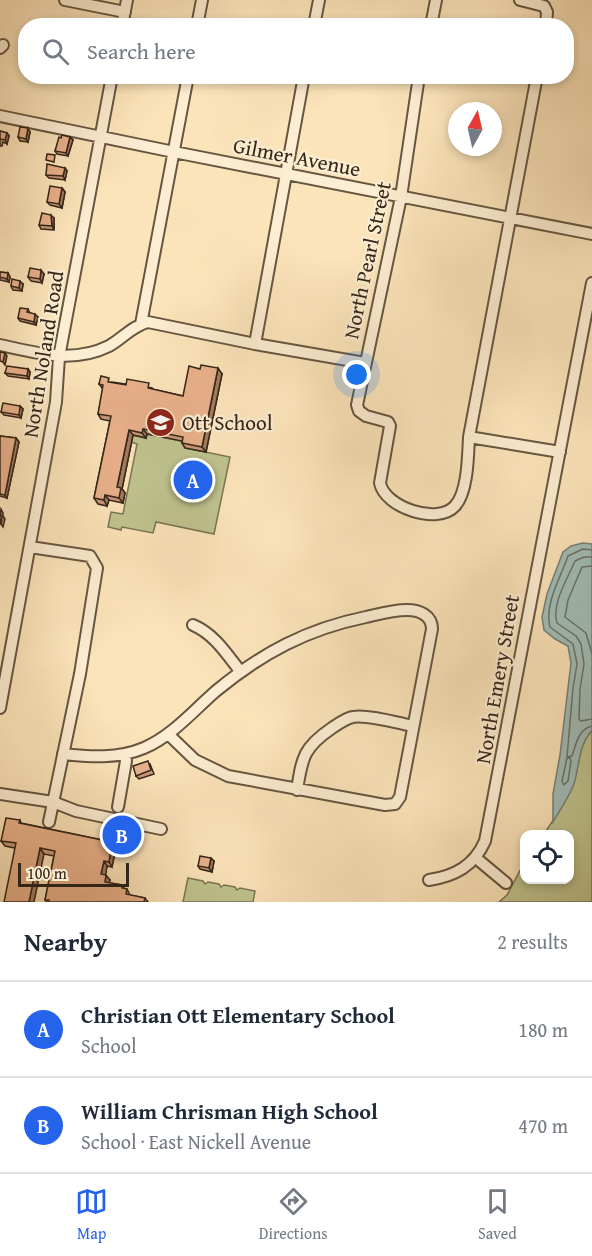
<!DOCTYPE html>
<meta charset="utf-8">
<style>
body{margin:0;font-family:"Gentium Book Plus",serif;background:#f6f6f7;color:#1f2937}
.controls{position:absolute;right:18px;bottom:18px;display:grid;overflow:hidden;border-radius:12px;box-shadow:0 3px 9px #0003}
.controls button{width:54px;height:54px;display:grid;place-items:center;padding:0;border:0;border-bottom:2px solid #e0e1e3;background:#fff;color:#1f2937;font:30px sans-serif}
.compass{position:absolute;left:448px;top:102px;width:54px;height:54px;border-radius:50%;background:#fff;box-shadow:0 3px 9px #0003;rotate:8deg}
.scale{position:absolute;left:18px;bottom:15px;width:111px;box-sizing:border-box;padding-left:6px;border:3px solid #342618;border-top:0;font-size:16px;line-height:21px;white-space:nowrap;color:#342618;-webkit-text-stroke:4px #fdedd2;paint-order:stroke}
.you{position:absolute;left:357px;top:375px;width:21px;height:21px;margin:-15px;border:4px solid #fff;border-radius:50%;background:#1a73e8;box-shadow:0 0 0 9px #1a73e833}
.badge{display:grid;place-items:center;width:39px;height:39px;border-radius:50%;background:#2563eb;color:#fff;font-size:20px;font-weight:700}
.pin{position:absolute;translate:-50% -50%;border:3px solid #fff;box-shadow:0 2px 6px #0006}
.list{margin:0;padding:0;list-style:none}
h2{display:flex;justify-content:space-between;align-items:center;height:78px;margin:0;padding:0 24px;font-size:26px}
h2 small{font-size:20px;font-weight:400;color:#747a83}
.list li{display:grid;grid-template-columns:39px 1fr auto;gap:18px;align-items:center;box-sizing:border-box;height:96px;padding:0 24px;border-top:2px solid #e0e1e3}
.list b{display:block;font-size:22px;white-space:nowrap}
.list p{margin:0;font-size:20px;white-space:nowrap;color:#747a83}
.list em{font-size:20px;font-style:normal;color:#747a83}
.icon{flex:none;width:33px;height:33px;fill:none;stroke:currentColor;stroke-width:2;stroke-linecap:round;stroke-linejoin:round}
.map{position:relative;flex:none;width:592px;height:902px;overflow:hidden}
.search{position:absolute;background:#fff;box-shadow:0 3px 9px #0003;left:18px;right:18px;top:18px;height:66px;display:flex;align-items:center;gap:15px;box-sizing:border-box;padding:0 21px;border-radius:24px;color:#747a83;font-size:22px}
.sheet{height:270px;background:#fff}
nav{display:flex;justify-content:space-around;align-items:center;box-sizing:border-box;height:84px;border-top:2px solid #e0e1e3;background:#fff;font-size:16px;color:#747a83}
nav a{display:grid;justify-items:center;gap:3px}
nav .on{color:#2563eb}
.map>svg:first-child{display:block}
</style>
<div class="map">
<svg width="592" height="902" viewBox="0 0 592 902">
<rect width="100%" height="100%" fill="#fce4ba"/>
<filter id="stains"><feTurbulence type="fractalNoise" baseFrequency=".00333" numOctaves="4"/><feColorMatrix values="0 0 0 0 .2 0 0 0 0 .09 0 0 0 0 .02 0 0 0 .5 -.17"/></filter>
<radialGradient id="worn" r=".72"><stop offset=".6" stop-color="#630" stop-opacity="0"/><stop offset="1" stop-color="#630" stop-opacity=".3"/></radialGradient>
<path fill="#c0c48f" stroke="#7a7554" stroke-width="1.5" d="M147,434l39,8v6l44,9 -16,77 -58,-12 -3,11 -31,-6 -1,3 -13,-3 3,-15 12,2 14,-70 -6,-2 2,-7 13,3z
M592,730v172h-93l8,-7 17,-32v17h46v-46h-26c10,-15 21,-31 28,-48 9,-20 4,-37 20,-56z
M188,878l15,3 2,3 3,-2 11,2 2,3 3,-2 11,2 2,3 3,-2 15,3 -2,11h-70z"/>
<path fill="#a1bdb8" stroke="#758178" stroke-width="1.5" d="M583,543l9,1v186c-14,16 -12,34 -18,54 -5,13 -14,26 -21,38v-28l7,-39 11,-92 -3,-17 -13,-7 -11,-9 -2,-13 5,-23 16,-42 8,-6z"/>
<g fill="none" stroke-linecap="round" stroke-linejoin="round">
<path stroke="#6a7268" stroke-width="1.5" d="M592,550l-9,-1 -15,7c-7,21 -24,48 -18,71l23,17 4,20 -4,24 -6,69 5,-1c4,-11 6,-27 20,-30
M592,557h-8l-9,4c-7,17 -24,43 -18,62l19,13 5,8 3,20 -4,25 -1,30 2,2 11,-2
M592,566l-10,1 -14,33 -3,17 21,16 6,21
M567,758h3l1,3 -3,20 -4,4 -2,-4z"/>
<defs>
<path id="minor" d="M65,0l60,12
M520,0l24,6 3,6 -1,14
M122,26l5,-26
M197,26l5,-26
M314,26l5,-26
M431,26l5,-26
M0,48l3,-3
M419,76l-18,121 -44,208 2,6 7,5 22,6 2,4 -10,57c5,25 58,42 75,23 13,-14 13,-51 14,-69l68,-361
M0,116l174,36 418,82
M141,324l47,-248
M255,344l49,-268
M0,345c37,8 73,19 109,1 13,-7 23,-20 39,-24l107,22 110,19
M469,437l91,15
M30,547l60,9 7,12 -17,106 -31,148
M193,625c21,9 33,28 47,46
M0,708l56,-306 3,-45 53,-281
M168,734l27,26 33,16 157,29 10,-1
M63,754c27,3 55,5 81,-6 28,-12 49,-37 72,-57 46,-38 91,-62 150,-74 13,-3 27,-7 41,-7 12,0 25,5 25,19l-32,168 -5,7
M297,790c5,-33 7,-43 35,-62 6,-4 14,-10 21,-11 13,-3 45,6 60,9
M0,794l53,8 23,9 85,18
M118,807l8,-46 -1,-7
M476,858l30,25
M429,880c26,-4 45,-14 56,-39l107,-558"/>
</defs>
<use href="#minor" stroke="#665640" stroke-width="14"/>
<use href="#minor" stroke="#fdedd2" stroke-width="10"/>
</g>
<path fill="#c89878" stroke="#342618" stroke-width="1.5" d="M0,131l7,2 2,3 -2,8 -4,-2 -1,4h-2z
M30,132l-2,10 -8,-1 -2,-4z
M70,137l3,3 -5,16 -11,-2 -2,-3 6,-13z
M65,168l2,3 -2,9 -16,-2 -3,-3z
M62,188l3,4 -3,16 -12,-3 -3,-3z
M54,218v12l-13,-1 -2,-4z
M0,272l8,1 2,4 -1,5 -9,-2z
M44,274l-2,9 -11,-2 -3,-4z
M23,284l-1,7 -9,-1 -2,-4z
M28,309l2,4 8,4 -2,8 -16,-4 -2,-3z
M28,369l2,3 -1,7 -21,-3 -3,-3z
M222,374l-16,78 -21,-4 -3,-5v-2l-35,-7 -1,4 -13,-3 -11,54 3,4 -2,10 -14,-3 -2,6 -9,-2 -4,-6 16,-77 -9,-2 -3,-5 5,-25 -4,-5 13,-2 40,6v1l31,7z
M20,406l3,3 -2,9 -17,-3 -3,-3z
M0,436l16,2 3,4 -12,56 -7,-2z
M150,764l4,10 -15,5 -3,-3z
M20,820l1,3 91,19 4,5 -4,20 -5,-1 -2,9 5,5 -1,3 13,2 3,4h2l3,6 15,3 3,4h-101l-2,-2 9,-44 -49,-10 -4,-5z
M214,861l-2,11 -12,-3 -2,-3z"/>
<path fill="#a37c61" stroke="#342618" stroke-width="1.5" d="M28,128l2,4 -2,10 -2,-3z
M7,133l2,3 -2,8 -2,-4z
M70,137l3,3 -5,16 -2,-3z
M65,168l2,3 -2,9 -2,-4z
M62,188l3,4 -3,16 -3,-4z
M51,215l3,3v12l-2,-4z
M41,270l3,4 -2,9 -2,-4z
M8,273l2,4 -1,5 -2,-3z
M20,281l3,3 -1,7 -3,-3z
M35,314l3,3 -2,8 -2,-3z
M5,353l2,3 -2,9 -2,-3z
M218,368l4,6 -16,78 -4,-5z
M28,369l2,3 -1,7 -2,-3z
M20,406l3,3 -2,9 -2,-3z
M143,429l4,5 -1,4 -4,-5z
M129,430l4,5 -11,54 3,4 -2,10 -4,-5 -2,-11z
M16,438l3,4 -12,56 -2,-3z
M105,495l4,5 -2,6 -3,-6z
M1,509l2,4v3l2,3 -2,8 -2,-3 -1,-8z
M112,842l4,5 -4,20 -3,-5z
M40,848l4,6 -10,48h-5z
M211,858l3,3 -2,11 -3,-4z
M104,861l3,5 -2,13 -4,-5z
M106,875l4,5 -2,7 -3,-5z"/>
<path fill="#e9b18b" stroke="#342618" stroke-width="1.5" d="M20,127l8,1 -2,11 -8,-2z
M0,131l7,2 -2,7 -5,-1v1z
M62,135l8,2 -4,16 -11,-2 4,-14 2,1z
M47,154l8,1 -1,7 -8,-2z
M47,164l18,4 -2,8 -17,-1z
M50,186l12,2 -3,16 -12,-2z
M42,213l9,2 1,11 -13,-1z
M30,268l11,2 -1,9 -12,-2z
M0,272l8,1 -1,6 -7,-2z
M12,279l8,2 -1,7 -8,-2z
M20,308l8,1 -1,3 8,2 -1,8 -16,-4z
M0,352l5,1 -2,9 -3,-1z
M201,365l17,3 -16,79 -20,-4 1,-6 -40,-8 -1,4 -13,-3 -12,57 4,1 -2,10 -14,-3 -1,5 -10,-2 17,-82 -13,-2 5,-29 -4,-1 2,-8 8,2 -1,4 18,3 1,-6 22,4 -1,5 35,8 6,-30 11,3z
M7,366l21,3 -1,7 -22,-3z
M3,403l17,3 -1,9 -18,-3z
M0,436l16,2 -11,57 -5,-1z
M0,515l2,1 -1,8h-1z
M148,761l3,9 -15,6 -3,-10z
M6,818l14,2 -1,3 93,19 -3,20 -5,-1 -3,13 5,1 -1,7 17,3v3l5,1 -1,5 19,4 -1,4h-96l1,-2h-4l10,-49 -15,-3 -11,54h-25l12,-59 -15,-2z
M200,856l11,2 -2,10 -11,-2z"/>
<defs>
<symbol id="school-disc" viewBox="-11 -11 22 22"><circle r="9.5" fill="#8f2418" stroke="#fdedd2"/><path d="M0-5L7-2L0 1L-7-2ZM-4 1L0 2.5L4 1V4Q0 6-4 4Z" fill="#fff"/></symbol>
</defs>
<g fill-rule="evenodd">
<use href="#school-disc" x="144" y="406" width="33" height="33"/>
</g>
<g text-anchor="middle" dominant-baseline="central" stroke-width="4.5" stroke-linejoin="round" paint-order="stroke">
<g font-size="21" fill="#342618" stroke="#fdedd2">
<text transform="translate(297 157) rotate(11)">Gilmer Avenue</text>
<text transform="translate(367 260) rotate(-78)">North Pearl Street</text>
<text transform="translate(43 354) rotate(-81)">North Noland Road</text>
<text transform="translate(497 679) rotate(-80)">North Emery Street</text>
</g>
<g font-size="21" fill="#342618" stroke="#fdedd2" text-anchor="start">
<text x="182" y="422">Ott School</text>
</g>
</g>
<rect width="100%" height="100%" filter="url(#stains)"/>
<rect width="100%" height="100%" fill="url(#worn)"/>
</svg>
<div class="controls">
<button><svg class="icon" aria-label="locate" viewBox="0 0 24 24"><circle cx="12" cy="12" r="6"/><path d="M12 2v4M12 18v4M2 12h4M18 12h4"/></svg></button>
</div>
<svg class="compass" viewBox="-18 -18 36 36"><path d="M0-13l5 13h-10z" fill="#e53935"/><path d="M0 13l5-13h-10z" fill="#747a83"/></svg>
<div class="scale">100 m</div>
<div class="you"></div>
<div class="pin badge" style="left:193px;top:480px">A</div>
<div class="pin badge" style="left:122px;top:835px">B</div>
<div class="search"><svg class="icon" aria-label="search" viewBox="0 0 24 24"><circle cx="10" cy="10" r="6"/><path d="M15 15l6 6"/></svg>Search here</div>
</div>
<section class="sheet">
<h2>Nearby<small>2 results</small></h2>
<ul class="list">
<li><span class="badge">A</span><div><b>Christian Ott Elementary School</b><p>School</p></div><em>180 m</em></li>
<li><span class="badge">B</span><div><b>William Chrisman High School</b><p>School · East Nickell Avenue</p></div><em>470 m</em></li>
</ul>
</section>
<nav>
<a class="on"><svg class="icon" aria-label="map" viewBox="0 0 24 24"><path d="M3 6l6-2 6 2 6-2v14l-6 2-6-2-6 2zM9 4v14M15 6v14"/></svg>Map</a>
<a><svg class="icon" aria-label="directions" viewBox="0 0 24 24"><path d="M12 3l9 9-9 9-9-9zM9 14v-3h6M13 9l2 2-2 2"/></svg>Directions</a>
<a><svg class="icon" aria-label="saved" viewBox="0 0 24 24"><path d="M7 4h10v16l-5-4-5 4z"/></svg>Saved</a>
</nav>
